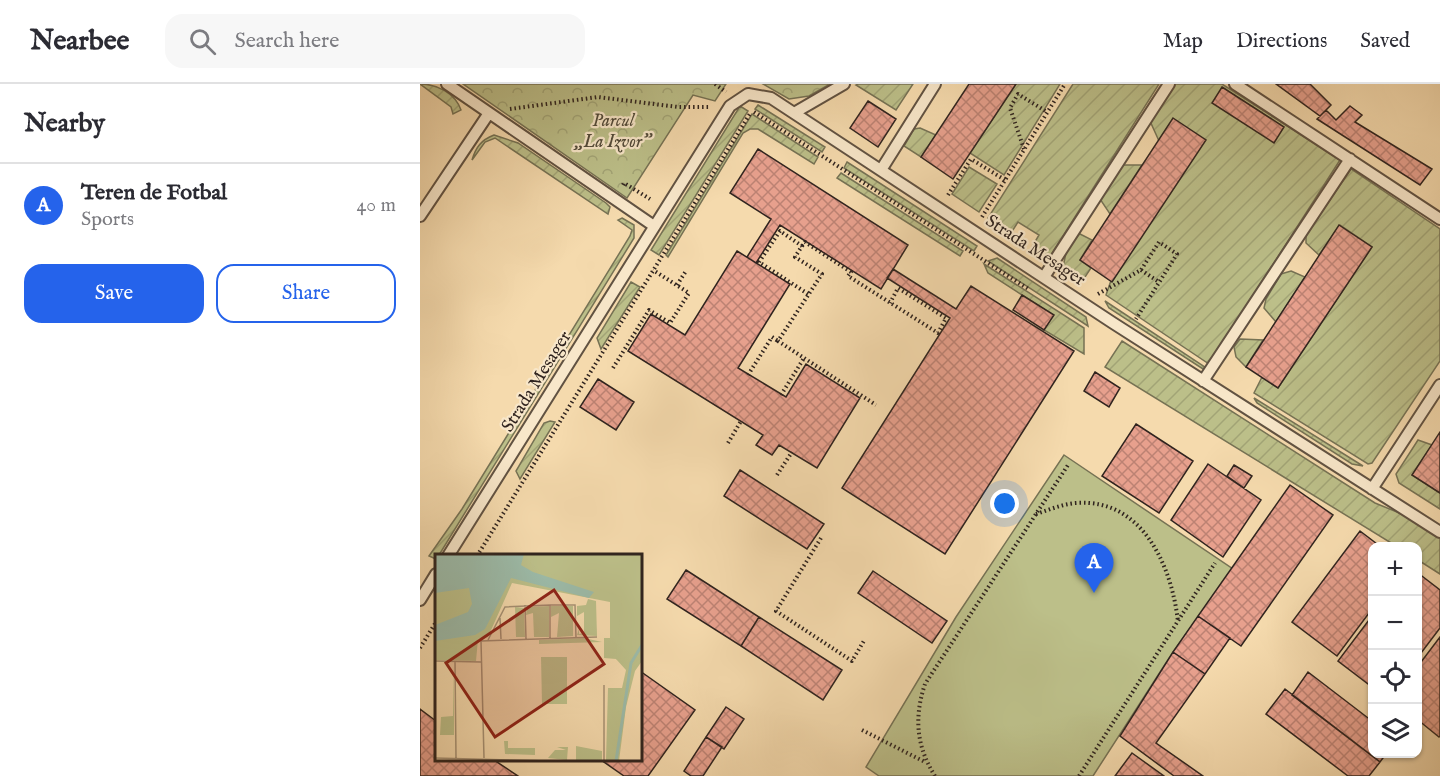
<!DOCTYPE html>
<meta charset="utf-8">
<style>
body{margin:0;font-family:"IM FELL English",serif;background:#f7f7f7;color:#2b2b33}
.controls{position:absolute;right:18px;bottom:18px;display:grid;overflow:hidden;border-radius:12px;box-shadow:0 2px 4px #0004}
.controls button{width:54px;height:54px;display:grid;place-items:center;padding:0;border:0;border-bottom:2px solid #e1e1e2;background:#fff;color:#2b2b33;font:30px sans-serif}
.you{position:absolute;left:585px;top:420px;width:21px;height:21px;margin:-15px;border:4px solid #fff;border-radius:50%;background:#1a73e8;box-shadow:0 0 0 9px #1a73e833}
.badge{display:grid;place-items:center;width:39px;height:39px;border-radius:50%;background:#2563eb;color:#fff;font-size:20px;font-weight:700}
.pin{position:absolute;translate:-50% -50px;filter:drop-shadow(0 2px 3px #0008)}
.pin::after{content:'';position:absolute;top:32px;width:21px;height:18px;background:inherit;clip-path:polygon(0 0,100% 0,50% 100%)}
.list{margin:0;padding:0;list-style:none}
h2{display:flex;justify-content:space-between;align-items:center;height:78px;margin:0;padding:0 24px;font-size:26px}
h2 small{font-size:20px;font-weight:400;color:#7c7c81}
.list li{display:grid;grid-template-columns:39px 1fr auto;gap:18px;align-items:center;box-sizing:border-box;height:84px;padding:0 24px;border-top:2px solid #e1e1e2}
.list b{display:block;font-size:22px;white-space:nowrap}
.list p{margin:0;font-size:20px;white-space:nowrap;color:#7c7c81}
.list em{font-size:20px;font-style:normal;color:#7c7c81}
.actions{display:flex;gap:12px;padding:18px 24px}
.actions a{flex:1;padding:14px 0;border:2px solid #2563eb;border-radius:18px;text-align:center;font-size:21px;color:#2563eb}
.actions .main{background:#2563eb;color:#fff}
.icon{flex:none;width:33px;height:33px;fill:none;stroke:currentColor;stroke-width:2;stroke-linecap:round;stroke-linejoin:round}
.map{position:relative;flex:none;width:1020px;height:692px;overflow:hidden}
header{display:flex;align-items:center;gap:36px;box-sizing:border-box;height:84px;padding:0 30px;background:#fff;border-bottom:2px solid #e1e1e2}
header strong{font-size:28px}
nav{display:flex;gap:33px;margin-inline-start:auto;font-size:21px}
.search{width:420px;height:54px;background:#f7f7f7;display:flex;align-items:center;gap:15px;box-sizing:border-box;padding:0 21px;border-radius:18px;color:#7c7c81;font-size:22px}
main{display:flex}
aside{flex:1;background:#fff}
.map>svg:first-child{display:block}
</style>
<header>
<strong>Nearbee</strong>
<div class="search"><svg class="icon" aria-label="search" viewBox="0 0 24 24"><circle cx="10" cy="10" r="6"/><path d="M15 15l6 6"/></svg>Search here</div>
<nav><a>Map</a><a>Directions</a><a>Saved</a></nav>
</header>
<main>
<aside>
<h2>Nearby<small></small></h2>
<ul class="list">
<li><span class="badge">A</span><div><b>Teren de Fotbal</b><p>Sports</p></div><em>40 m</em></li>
</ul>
<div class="actions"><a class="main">Save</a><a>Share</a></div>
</aside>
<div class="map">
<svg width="1020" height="692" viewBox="0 0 1020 692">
<defs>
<pattern id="park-crowns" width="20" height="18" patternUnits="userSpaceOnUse" patternTransform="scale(1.5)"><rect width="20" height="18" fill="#bcbf89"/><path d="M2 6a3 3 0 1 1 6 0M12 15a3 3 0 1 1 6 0" fill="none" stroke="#a2a476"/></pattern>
<pattern id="garden-furrows" width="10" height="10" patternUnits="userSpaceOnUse" patternTransform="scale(1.5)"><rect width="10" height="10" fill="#bcbf89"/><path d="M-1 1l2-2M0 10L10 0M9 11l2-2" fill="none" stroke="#a2a476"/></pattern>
<pattern id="building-cross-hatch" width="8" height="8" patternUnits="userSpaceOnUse" patternTransform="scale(1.5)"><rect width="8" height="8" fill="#e7a08d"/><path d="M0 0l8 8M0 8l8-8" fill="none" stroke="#bc8273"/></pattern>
</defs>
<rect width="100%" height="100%" fill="#f5daad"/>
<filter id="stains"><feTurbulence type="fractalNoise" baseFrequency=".00333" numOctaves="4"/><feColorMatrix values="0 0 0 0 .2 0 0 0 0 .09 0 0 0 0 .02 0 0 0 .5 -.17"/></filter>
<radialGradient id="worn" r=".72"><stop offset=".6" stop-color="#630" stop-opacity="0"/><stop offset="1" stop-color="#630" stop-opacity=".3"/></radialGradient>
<path fill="url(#park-crowns)" stroke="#767254" stroke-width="1.5" d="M43,0h263l-11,17 -22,-6 -66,103z
M343,0h67l-21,12 -20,3z"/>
<path fill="url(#garden-furrows)" stroke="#767254" stroke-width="1.5" d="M0,0c17,0 35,9 41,26l-8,4 -2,-7z
M438,0h55l-17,26 -40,-25z
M596,0h44l-56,91 -34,-22z
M653,0h86l-110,174 -17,-11 7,-12 -21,-13 -7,11 -23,-15z
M755,0h47l118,76 -131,204 -103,-69 53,-154 -9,-20z
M338,21l67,42 -3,5 -67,-43z
M320,22l8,5 -89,144 -8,-5z
M332,30l66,43 -4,7 -56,-35h-8l-7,4 -75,124 -2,-2z
M500,44l16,7 -15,22 -17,-11 10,-17z
M74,51l24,8 88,60 4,4 -2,7 -113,-76 -10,4 -13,18c4,-13 9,-20 22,-25z
M427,78l130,84 -3,5 -130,-83z
M702,81h20l-32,49 -10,-15z
M549,83l28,17 -18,28 -27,-18z
M931,85l89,60v132l-68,102 -4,1 -114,-71 8,-16 16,11 94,-141 -32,-22 -21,30 -13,-12v-8z
M421,89l122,78 -3,5 -123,-78z
M202,134l12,7v13l-195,317 -3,1v3l-7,-3 33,-47 168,-273 2,-6 -14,-10z
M658,149l14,7 -12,20 11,8 -8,12 -20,-13 3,-14z
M577,174l89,59 2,9 -100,-65z
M564,180l100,64v26l-40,-24 9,-15 -65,-42z
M871,187l14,6 -29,45 -12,-14 2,-9 15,-25z
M211,198l9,5 -39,62 -4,-11z
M685,217l100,66 -2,2 -94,-61z
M820,255l23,1 -17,27 -10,-10 -2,-10z
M702,257l253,162 39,16 26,19v36l-22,-14v-13l-22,-1 -291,-179z
M834,314l109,68 -11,-2 -95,-61z
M130,337l5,1 -35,57 -4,-8 28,-48z
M998,356l14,5 -20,30 28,18v16l-41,-26 -3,-9z"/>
<path fill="#bcbf89" stroke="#767254" stroke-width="1.5" d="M644,371l169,114 -60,83 -80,124h-214l-13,-9 90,-150z"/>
<path fill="url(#building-cross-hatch)" stroke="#30241f" stroke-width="1.5" d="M549,0h47l-63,95 -32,-22z
M856,0h34l21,21 -11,11z
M802,3l62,40 -10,16 -62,-40z
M448,17l28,18 -18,28 -28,-19z
M930,22l12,9 -7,7 77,47 -12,16 -103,-66 9,-9 10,10z
M753,34l33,22 -94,142 -32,-22z
M338,65l150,96 -27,44 -101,-64 -24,38 -9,-6 24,-38 -41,-26z
M919,141l33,22 -94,141 -32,-21z
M317,167l53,33 -52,84 48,29 20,-33 54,34 -43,70 -38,-23 -7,10 -16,-10 7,-10 -135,-84 23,-37 34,21z
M473,185l63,40 15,-23 103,65 -129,203 -103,-66 108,-170 -63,-40z
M602,211l32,20 -10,15 -31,-20z
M675,288l25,16 -11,19 -25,-16z
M178,295l36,23 -18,28 -36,-23z
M716,340l57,37 -34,52 -57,-37z
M1020,348v61l-28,-18z
M788,380l53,36 -38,57 -52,-37z
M814,381l18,11 -8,12 -17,-12z
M320,386l84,54 -17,25 -83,-53z
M870,401l43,30 -92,131 -43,-30z
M940,447l21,16h-9v62l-35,47 -45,-34z
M266,486l73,47 -18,29 -74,-47z
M453,487l74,50 -15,22 -74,-50z
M998,489l22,17v38l-22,29z
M778,532l32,22 -25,36 -32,-22z
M952,532v71l-34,-26z
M339,533l83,53 -19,30 -82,-54z
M1020,553v99l-1,1 -21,-17v-54z
M753,568l32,22 -49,69 47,33h-29l-54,-40z
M220,587l55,39 -47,66h-24l-23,-16h39z
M888,588l64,49v33h14l-6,8 -88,-67z
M865,605l95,73 -11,14h-21l-82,-62z
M306,623l18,12 -20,30 -18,-12z
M0,625l16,12v39h58l24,16h-98z
M286,653l16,10 -19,29h-12l-7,-5z
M712,669l32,23h-49z"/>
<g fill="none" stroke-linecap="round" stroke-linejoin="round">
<defs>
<path id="service" d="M27,0l207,142
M815,0l205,135
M374,29l50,-29
M461,86l54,-86
M0,132l69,-103
M624,193l125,-193
M783,297l147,-222
M952,405l68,-104
M28,472l282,-450 18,-12 23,4 342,225 327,209
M0,516l16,-26"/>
</defs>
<use href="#service" stroke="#615242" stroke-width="14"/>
<path stroke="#30241f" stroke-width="4" stroke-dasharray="1.5 3" stroke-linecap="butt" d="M295,0l11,8
M90,25l88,-12 80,10h33
M334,28l276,178
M604,65l-14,-41 8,-14 29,18
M203,101l1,-2 26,16
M528,111l23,-36 34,21
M562,133l83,-133
M382,162l3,-4 46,30 -3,4 90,57 8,-15 -48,-30 -8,15
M721,186l18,12
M257,201l9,-14
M388,210l-49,-32 21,-31 22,15 -7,11 27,17 -44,67 98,64
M678,210l43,-24 18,-28 18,12 -41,65
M193,284l36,-58 21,13 19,-30 -36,-23
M328,291l24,-38 6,4
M361,311l23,-37
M308,359l13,-22
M357,391l15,-23
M616,430c13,-4 26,-10 40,-11 67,-5 96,64 102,119
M401,454l-45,73 76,50 13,-22
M57,472l274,-444
M0,564l16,-26
M442,646l63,32
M515,692c-19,-30 -21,-59 -10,-92l143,-219
M659,692l136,-213"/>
<use href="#service" stroke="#f8e7ca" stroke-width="10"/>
</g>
<g text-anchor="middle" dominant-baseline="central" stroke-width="4.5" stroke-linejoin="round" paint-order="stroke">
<g font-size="18" font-style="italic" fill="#534b3a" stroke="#f8e7ca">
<text x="193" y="37">Parcul<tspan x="193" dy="21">„La Izvor”</tspan></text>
</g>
<g font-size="18" fill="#30241f" stroke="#f8e7ca">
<text transform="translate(615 167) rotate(33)">Strada Mesager</text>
<text transform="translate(117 298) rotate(-58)">Strada Mesager</text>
</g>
</g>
<g transform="translate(15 470)">
<rect width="207" height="207" fill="#f5daad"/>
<path d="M0,0h207v107l-7,10 -9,36 -7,54 -13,-1 2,-72h14l4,-18 -10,-11 -12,-1v-20h6v-36l-98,-19 -24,54 -10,2 -2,22 -41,-1z" fill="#bcbf89"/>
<path d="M102,0h105v90l-14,20 -12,-5 6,-62 -86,-28 -6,-7zM153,45l8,2 1,35 -20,-1 2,-6v5l5,-1v-21l-7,4v-10l9,-1zM114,52v31h-15l-1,-24 -7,2 1,-8zM116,52h22v30l-16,1 2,-24 -8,4zM80,53l9,1 1,29h-9zM149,84l18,4 -63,2v-4zM19,112v69h-14l1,-18 12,-1zM69,187h4v7h27v7l-30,-1zM141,192l26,5v10l-26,-1zM122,193h11l-1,13 -19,-2 7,-8h11z" fill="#bcbf89"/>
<path d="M106,103h26v47h-25z" fill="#bcbf89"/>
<path d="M0,0h89l-3,11 12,7 61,20 -5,6 -78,-20 -26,51 -10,6 -40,6v-16l33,-13 4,-8 -3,-16 -34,5z" fill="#9cbba9"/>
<path fill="none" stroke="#9cbba9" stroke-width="3" d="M181,207l15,-98 11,-18"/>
<path fill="none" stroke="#a69174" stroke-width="1.5" d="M90,51l1,34M115,51v34M65,64l1,21M53,86l17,-33 45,-2h25l1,33M0,107l46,1M20,107l1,97M169,131v76M0,204l114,3M49,204l-3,-117 116,-4"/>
<path fill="#8f2418" fill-opacity="0.15" stroke="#8f2418" stroke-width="3" d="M119,36l50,74 -109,73 -49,-74z"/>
<rect width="207" height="207" fill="none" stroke="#30241f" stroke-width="3"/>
</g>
<rect width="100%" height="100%" filter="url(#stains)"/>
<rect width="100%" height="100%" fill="url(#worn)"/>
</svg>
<div class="controls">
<button>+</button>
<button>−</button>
<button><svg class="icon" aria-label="locate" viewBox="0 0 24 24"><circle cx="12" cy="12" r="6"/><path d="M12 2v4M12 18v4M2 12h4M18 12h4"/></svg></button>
<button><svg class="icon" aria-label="layers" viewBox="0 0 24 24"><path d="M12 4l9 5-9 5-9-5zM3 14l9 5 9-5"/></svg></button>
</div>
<div class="you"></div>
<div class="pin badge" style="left:674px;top:509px">A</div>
</div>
</main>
